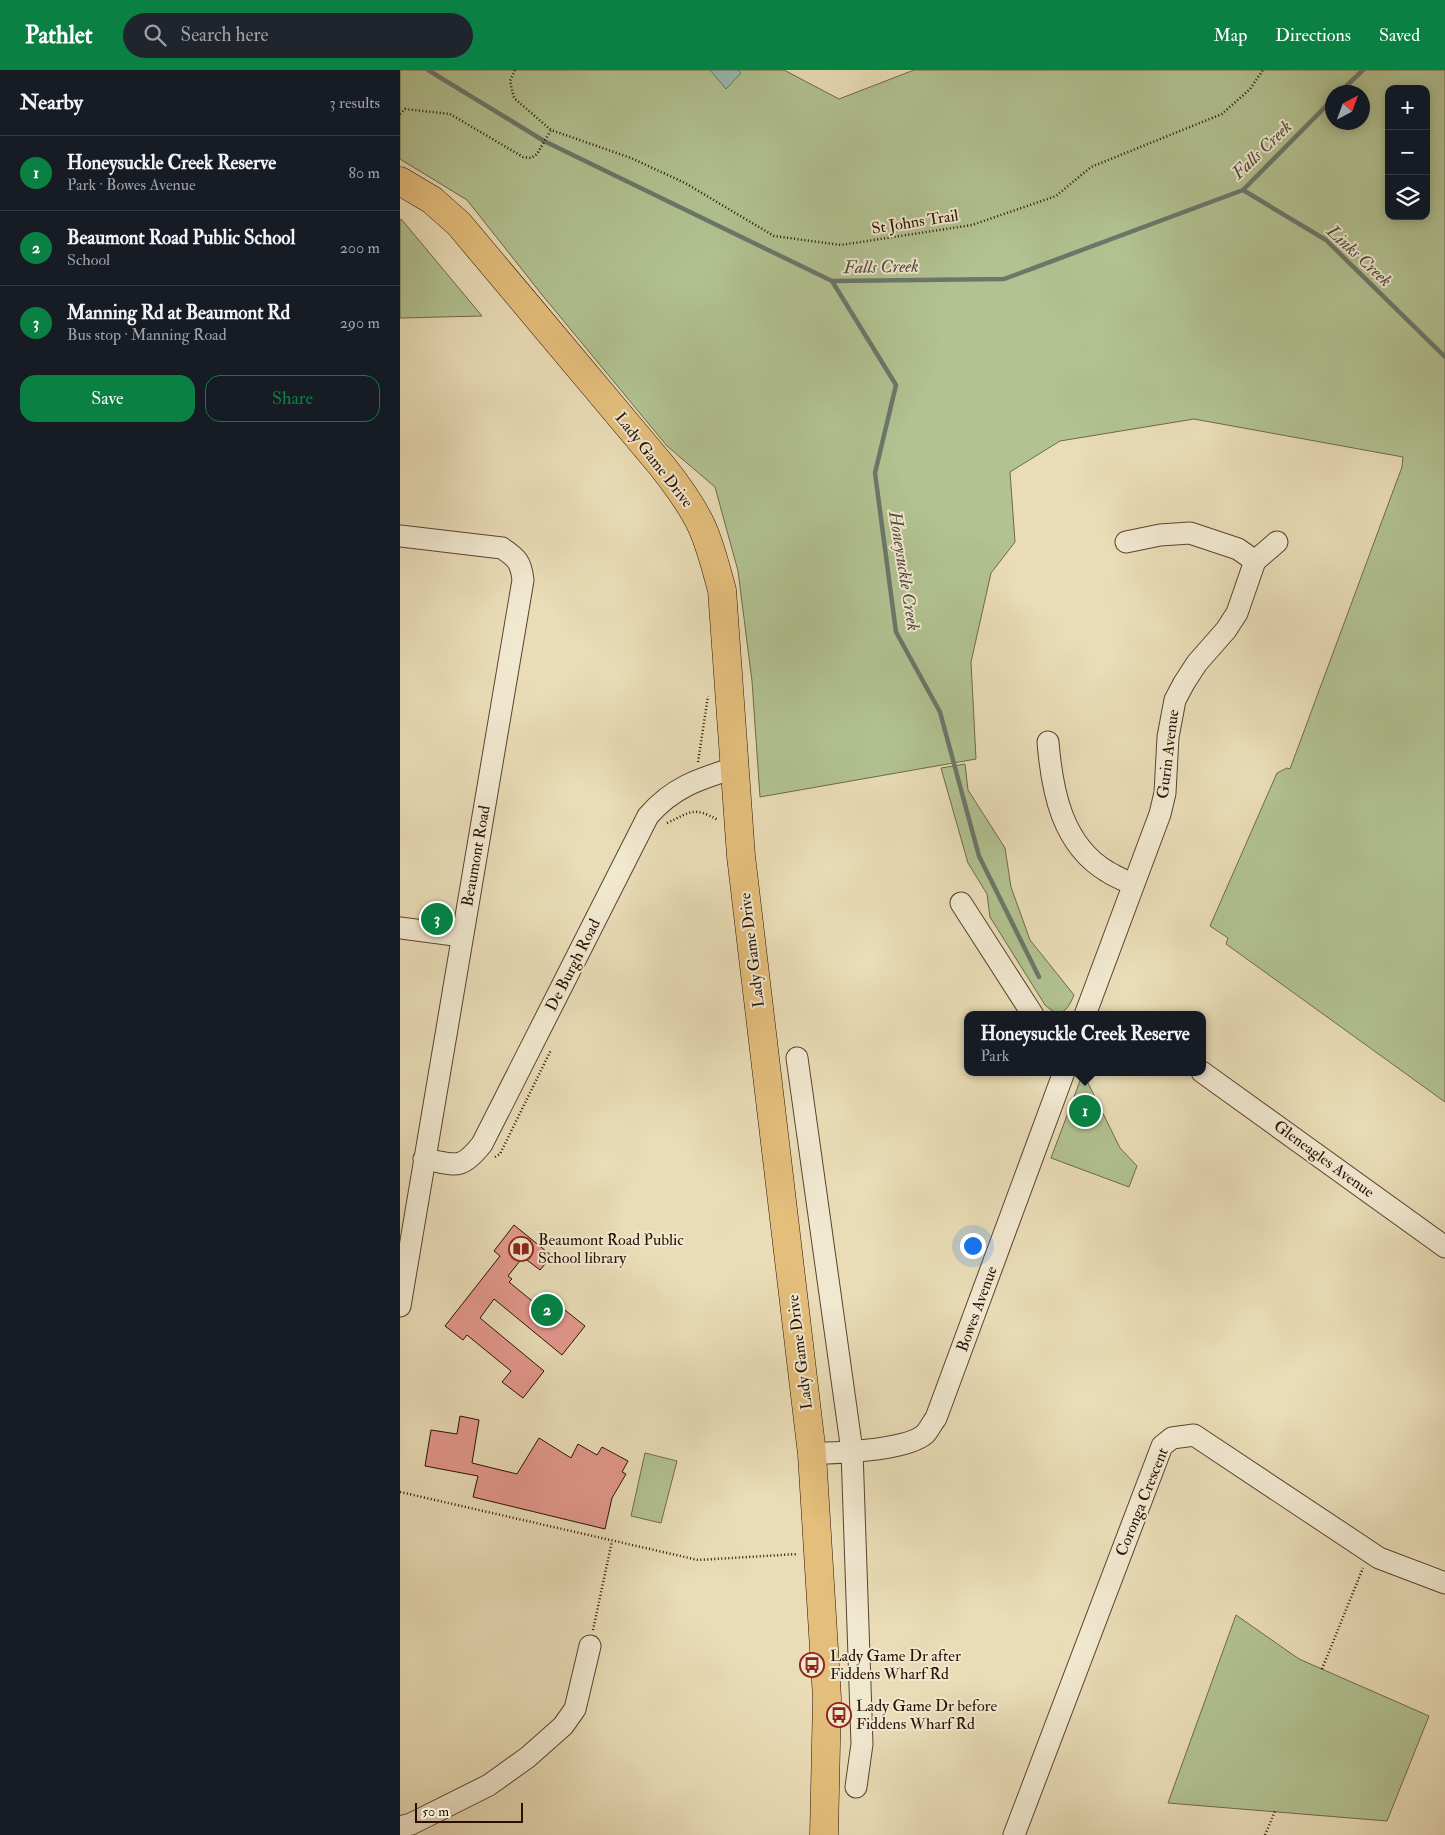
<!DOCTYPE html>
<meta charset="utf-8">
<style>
body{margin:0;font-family:"IM FELL Double Pica",serif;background:#20242c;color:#f1f3f6}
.controls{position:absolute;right:15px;top:15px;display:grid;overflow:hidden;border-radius:10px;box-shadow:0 2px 12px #0003}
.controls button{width:45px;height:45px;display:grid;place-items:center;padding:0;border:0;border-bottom:1px solid #363941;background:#171b24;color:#f1f3f6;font:25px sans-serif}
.compass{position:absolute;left:925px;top:15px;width:45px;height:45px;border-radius:50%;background:#171b24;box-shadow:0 2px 12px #0003;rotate:41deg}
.scale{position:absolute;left:15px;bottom:12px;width:108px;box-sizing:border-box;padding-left:5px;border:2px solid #291004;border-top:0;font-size:14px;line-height:18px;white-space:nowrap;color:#291004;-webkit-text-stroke:4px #f1e8d0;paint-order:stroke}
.you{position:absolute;left:572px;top:1175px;width:18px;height:18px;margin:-12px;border:4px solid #fff;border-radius:50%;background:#1a73e8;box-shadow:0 0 0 8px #1a73e833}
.badge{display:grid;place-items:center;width:32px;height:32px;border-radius:50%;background:#0b8043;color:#fff;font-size:16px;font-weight:700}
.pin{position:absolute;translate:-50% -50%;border:2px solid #fff;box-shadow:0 1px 5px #0006}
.popup{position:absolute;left:564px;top:941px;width:242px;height:65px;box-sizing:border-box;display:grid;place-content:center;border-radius:10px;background:#171b24;filter:drop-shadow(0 1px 4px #0005);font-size:16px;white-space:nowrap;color:#9ea1a6}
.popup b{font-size:19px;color:#f1f3f6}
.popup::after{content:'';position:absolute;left:50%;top:100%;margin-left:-10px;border:10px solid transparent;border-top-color:#171b24}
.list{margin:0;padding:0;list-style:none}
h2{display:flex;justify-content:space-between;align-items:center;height:65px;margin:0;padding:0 20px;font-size:21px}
h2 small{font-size:16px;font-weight:400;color:#9ea1a6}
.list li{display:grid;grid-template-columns:32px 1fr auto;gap:15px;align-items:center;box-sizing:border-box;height:75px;padding:0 20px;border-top:1px solid #363941}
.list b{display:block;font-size:19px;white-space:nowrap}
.list p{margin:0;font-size:16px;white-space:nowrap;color:#9ea1a6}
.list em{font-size:16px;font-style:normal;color:#9ea1a6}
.actions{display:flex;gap:10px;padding:15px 20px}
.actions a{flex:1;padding:11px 0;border:1px solid #0b8043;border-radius:15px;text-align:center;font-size:18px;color:#0b8043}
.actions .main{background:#0b8043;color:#fff}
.icon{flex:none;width:28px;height:28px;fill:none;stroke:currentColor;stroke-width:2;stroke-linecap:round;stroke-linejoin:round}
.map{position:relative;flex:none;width:1045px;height:1765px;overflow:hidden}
header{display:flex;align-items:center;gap:30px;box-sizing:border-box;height:70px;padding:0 25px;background:#0b8043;color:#fff}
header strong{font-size:24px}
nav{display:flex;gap:28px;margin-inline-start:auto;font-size:18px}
.search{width:350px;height:45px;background:#20242c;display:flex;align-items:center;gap:12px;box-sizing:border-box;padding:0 18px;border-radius:28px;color:#9ea1a6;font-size:19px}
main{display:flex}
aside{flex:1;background:#171b24}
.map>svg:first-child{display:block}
</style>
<header>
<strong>Pathlet</strong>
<div class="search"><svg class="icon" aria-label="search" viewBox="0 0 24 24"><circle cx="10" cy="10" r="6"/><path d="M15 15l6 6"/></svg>Search here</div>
<nav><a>Map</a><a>Directions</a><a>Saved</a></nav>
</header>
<main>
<aside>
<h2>Nearby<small>3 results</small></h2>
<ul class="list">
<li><span class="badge">1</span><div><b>Honeysuckle Creek Reserve</b><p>Park · Bowes Avenue</p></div><em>80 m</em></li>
<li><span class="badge">2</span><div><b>Beaumont Road Public School</b><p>School</p></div><em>200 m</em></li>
<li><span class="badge">3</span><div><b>Manning Rd at Beaumont Rd</b><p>Bus stop · Manning Road</p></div><em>290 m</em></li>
</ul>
<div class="actions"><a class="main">Save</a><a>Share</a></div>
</aside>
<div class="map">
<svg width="1045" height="1765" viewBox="0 0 1045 1765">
<rect width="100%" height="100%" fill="#e9dcb6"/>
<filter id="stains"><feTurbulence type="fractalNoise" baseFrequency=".004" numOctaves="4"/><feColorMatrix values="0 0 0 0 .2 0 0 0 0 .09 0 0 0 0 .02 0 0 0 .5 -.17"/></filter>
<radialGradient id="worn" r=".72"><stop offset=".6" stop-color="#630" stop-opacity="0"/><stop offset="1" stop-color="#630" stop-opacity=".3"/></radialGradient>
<path fill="#b2c291" stroke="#6e694a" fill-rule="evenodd" d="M0,0h384l55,29 75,-29h531v1032l-219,-158 2,-6 -18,-12 67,-153 10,-5 3,1 112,-302 1,-10 -209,-38 -134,22 -50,31 5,70 -24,31 -20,89 5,97 -216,38 -8,-116 -14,-110 -23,-84 -48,-41 -124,-150 -76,-96 -67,-41zM989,19h37v127h-37zM932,22h30v30h-30z
M0,149l2,1 80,96 -82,2z
M565,694l3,26 37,58 6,39 19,53 44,55c-7,17 -14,24 -29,10l-55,-88 -3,-23 -19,-31 -27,-95z
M683,1003l37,75 17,18 -8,21 -78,-29z
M245,1383l32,8 -16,62 -30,-7z
M836,1545l63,44 130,57 -42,105 -219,-18z"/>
<path fill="#97bcae" stroke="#6b776a" d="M310,0h28l3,3 -15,16z"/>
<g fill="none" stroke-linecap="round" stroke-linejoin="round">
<path stroke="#6b776a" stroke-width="4.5" d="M28,0l116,71 288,140 172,-2 239,-89 89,-90
M940,22l23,-22
M843,120l83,50 119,117
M432,211l64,104 -21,88 21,159 44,80 39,144 60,121"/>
</g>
<path fill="#e3978d" stroke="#291004" d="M114,1155l38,31 -12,14 -17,-13 -15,19 4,3 -3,3 34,28 8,-11 34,27 -23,29 -68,-56 -14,19 64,53 -21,27 -21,-16 9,-11 -44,-36 -4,5 -18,-14 55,-70 -6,-5z
M60,1346l19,4 -7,43 45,11 22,-36 32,20 7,-14 19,11 5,-8 26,14 -6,11 4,2 -14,24 -7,31 -132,-32 5,-21 -53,-10 6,-36 26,4z"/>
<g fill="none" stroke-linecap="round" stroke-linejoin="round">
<defs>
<path id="minor" d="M0,466l102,12c15,10 19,14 21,32l-123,726
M726,472l34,-7 30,-2 48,16 17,12
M648,672c4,49 14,103 60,130 8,5 16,8 24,12
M561,833l72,112
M0,858l62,8
M685,945l75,-201 5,-21 3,-56 7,-37 9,-17 13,-20 29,-33 11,-17 18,-52 22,-19
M397,988l55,393 10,293 -6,43
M802,1002l243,175
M24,1089c31,5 36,13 58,-15l166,-328c25,-29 51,-37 86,-48
M412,1384c26,-2 94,-3 113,-20 4,-4 7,-11 11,-16l128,-346
M0,1757l11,-3 78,-39 39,-28 35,-31 12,-17 15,-63
M614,1765l148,-389 10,-8 22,-3 185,123 66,25"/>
<path id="major" d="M0,111l32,19 27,24 203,242c15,19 30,39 40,61 9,20 14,42 20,63l19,266 71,598 15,244 -3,137"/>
</defs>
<use href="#minor" stroke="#594330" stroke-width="23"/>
<use href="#major" stroke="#291004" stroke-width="29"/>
<path stroke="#291004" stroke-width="2.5" stroke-dasharray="1 2.5" stroke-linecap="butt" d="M115,0l-5,11 4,17 37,32 80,28 54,25 89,53 67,9 131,-20 84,-29 35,-29 131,-53 28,-25 13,-19
M0,44l5,-5 45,5 73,43 8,1 6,-4 14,-24
M298,692l10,-66
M267,753c24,-11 26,-17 51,-3
M95,1087l5,-3 51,-104
M0,1422l298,68 100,-6
M193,1560l19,-89
M922,1599l41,-101
M865,1765l10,-24"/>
<use href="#minor" stroke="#f1e8d0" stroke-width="21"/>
<use href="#major" stroke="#e4be7b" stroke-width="28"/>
</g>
<defs>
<symbol id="library-ring" viewBox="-11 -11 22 22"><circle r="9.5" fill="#f1e8d0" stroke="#8f2418" stroke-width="1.5"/><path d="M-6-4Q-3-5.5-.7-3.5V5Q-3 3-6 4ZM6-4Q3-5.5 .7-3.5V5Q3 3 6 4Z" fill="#8f2418"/></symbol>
<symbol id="bus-ring" viewBox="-11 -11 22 22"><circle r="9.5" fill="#f1e8d0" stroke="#8f2418" stroke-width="1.5"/><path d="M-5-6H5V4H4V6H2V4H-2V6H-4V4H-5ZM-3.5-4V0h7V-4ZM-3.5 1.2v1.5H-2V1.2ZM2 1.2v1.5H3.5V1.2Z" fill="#8f2418"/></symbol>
</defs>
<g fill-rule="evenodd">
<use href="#library-ring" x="107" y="1165" width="28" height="28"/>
<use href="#bus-ring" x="398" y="1581" width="28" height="28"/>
<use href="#bus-ring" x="425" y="1631" width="28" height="28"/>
</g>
<g text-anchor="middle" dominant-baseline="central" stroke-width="4" stroke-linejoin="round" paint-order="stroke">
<g font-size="16" fill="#291004" stroke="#f1e8d0">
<text transform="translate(515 152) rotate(-9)">St Johns Trail</text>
<text transform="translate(254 390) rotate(52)">Lady Game Drive</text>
<text transform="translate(768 684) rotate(-83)">Gurin Avenue</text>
<text transform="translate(76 786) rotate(-80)">Beaumont Road</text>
<text transform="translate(352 880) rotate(-97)">Lady Game Drive</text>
<text transform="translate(173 895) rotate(-63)">De Burgh Road</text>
<text transform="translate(924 1089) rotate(36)">Gleneagles Avenue</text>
<text transform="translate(577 1239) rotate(-70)">Bowes Avenue</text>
<text transform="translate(400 1282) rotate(-97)">Lady Game Drive</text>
<text transform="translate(742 1432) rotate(-68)">Coronga Crescent</text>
</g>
<g font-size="16" fill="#291004" stroke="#f1e8d0" text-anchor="start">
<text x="138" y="1170">Beaumont Road Public<tspan x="138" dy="18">School library</tspan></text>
<text x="430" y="1586">Lady Game Dr after<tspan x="430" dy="18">Fiddens Wharf Rd</tspan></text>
<text x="456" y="1636">Lady Game Dr before<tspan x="456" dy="18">Fiddens Wharf Rd</tspan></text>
</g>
<g font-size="18" font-style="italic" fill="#504c40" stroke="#f1e8d0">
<text transform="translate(862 80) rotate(-44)">Falls Creek</text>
<text transform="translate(959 186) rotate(43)">Links Creek</text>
<text transform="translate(481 197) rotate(-1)">Falls Creek</text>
<text transform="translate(504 501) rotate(81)">Honeysuckle Creek</text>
</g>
</g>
<rect width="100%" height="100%" filter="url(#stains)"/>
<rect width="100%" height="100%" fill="url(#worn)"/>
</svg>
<div class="controls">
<button>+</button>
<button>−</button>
<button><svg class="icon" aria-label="layers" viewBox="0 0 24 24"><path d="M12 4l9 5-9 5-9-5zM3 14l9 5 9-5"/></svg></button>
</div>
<svg class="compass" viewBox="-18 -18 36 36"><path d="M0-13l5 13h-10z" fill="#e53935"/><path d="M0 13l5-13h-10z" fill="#9ea1a6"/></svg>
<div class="scale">50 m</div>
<div class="you"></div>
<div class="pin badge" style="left:685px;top:1041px">1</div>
<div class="popup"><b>Honeysuckle Creek Reserve</b>Park</div>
<div class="pin badge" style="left:147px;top:1240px">2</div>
<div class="pin badge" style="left:37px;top:849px">3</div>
</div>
</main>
